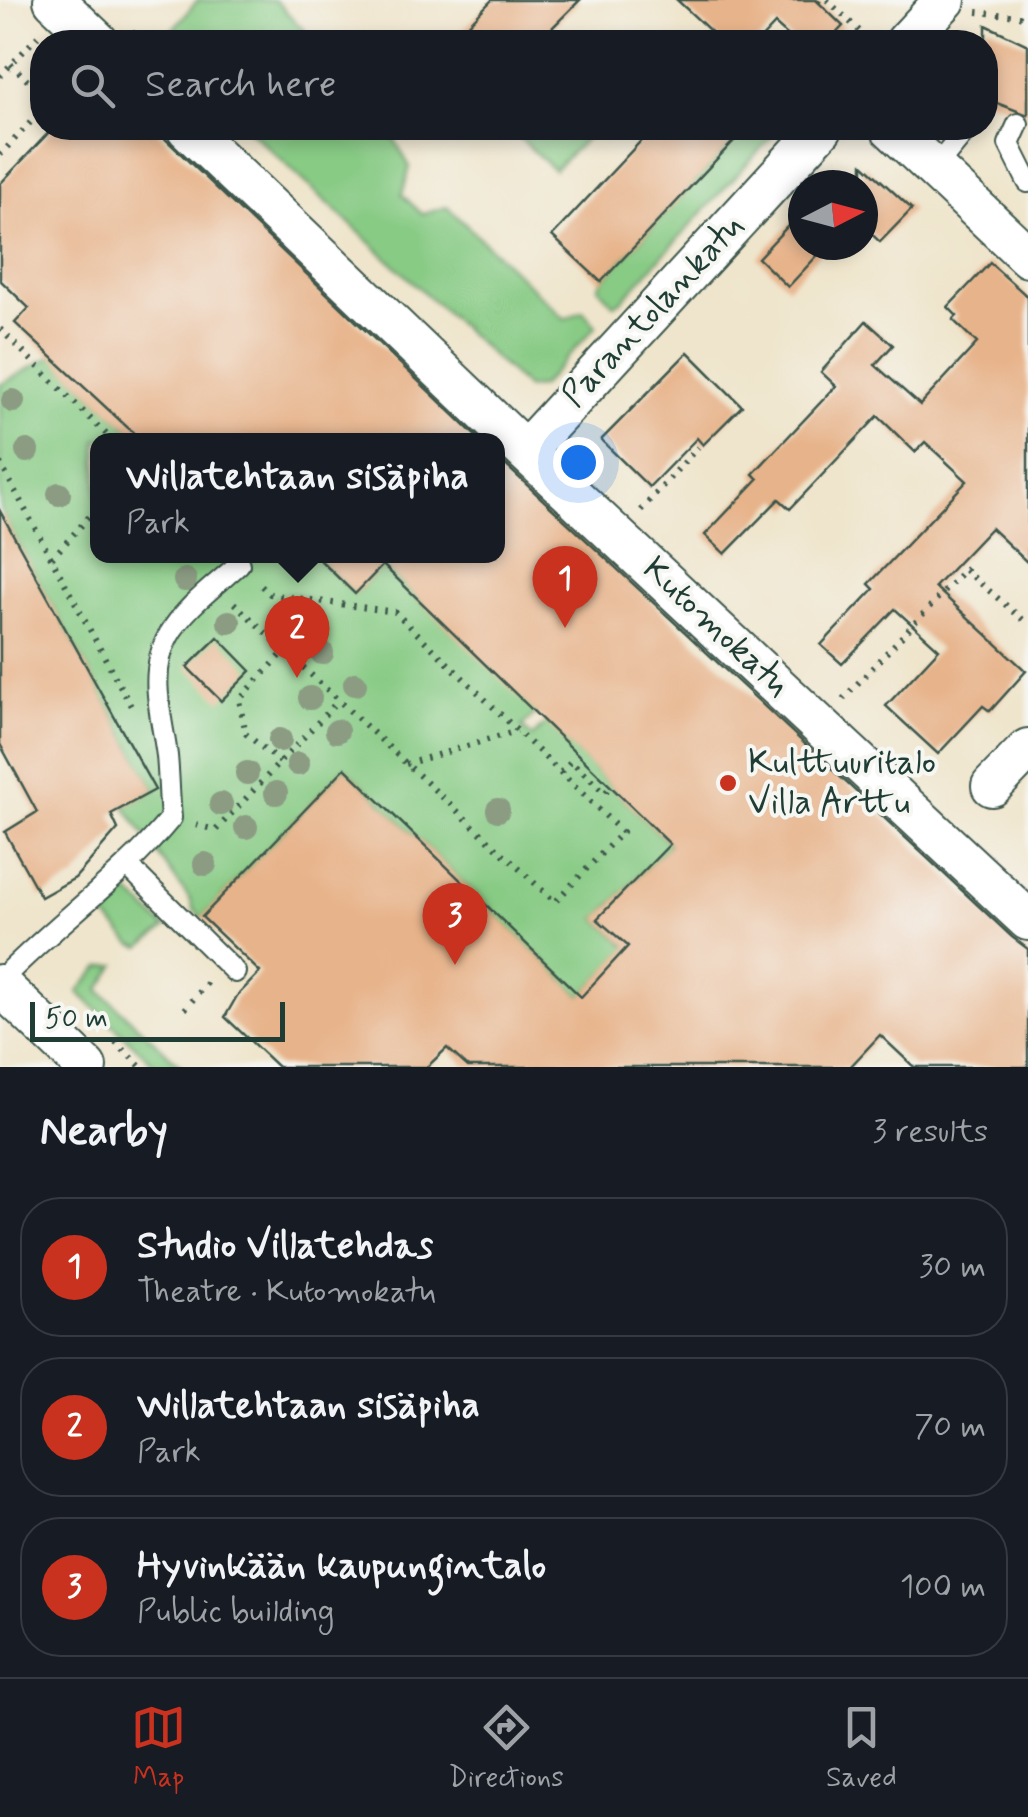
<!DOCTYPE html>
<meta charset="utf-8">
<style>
body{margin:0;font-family:Mynerve,sans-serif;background:#242831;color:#f1f3f6}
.compass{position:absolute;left:788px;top:170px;width:90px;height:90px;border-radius:50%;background:#171b24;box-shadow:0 5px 15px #0003;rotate:84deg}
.scale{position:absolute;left:30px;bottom:25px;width:255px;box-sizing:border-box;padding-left:10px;border:5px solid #1f3d34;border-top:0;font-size:28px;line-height:35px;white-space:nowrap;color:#1f3d34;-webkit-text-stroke:8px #f6f6f2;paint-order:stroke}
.you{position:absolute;left:578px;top:462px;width:35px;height:35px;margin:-25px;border:8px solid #fff;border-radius:50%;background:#1a73e8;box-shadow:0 0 0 15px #1a73e833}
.badge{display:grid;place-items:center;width:65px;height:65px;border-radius:50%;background:#c8321e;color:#fff;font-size:32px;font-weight:700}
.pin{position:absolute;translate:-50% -82px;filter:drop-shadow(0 2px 5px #0008)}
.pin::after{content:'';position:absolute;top:52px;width:35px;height:30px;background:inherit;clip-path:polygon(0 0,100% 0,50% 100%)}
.popup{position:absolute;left:90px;top:433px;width:415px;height:130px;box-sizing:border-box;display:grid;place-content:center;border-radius:20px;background:#171b24;filter:drop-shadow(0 2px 8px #0005);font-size:32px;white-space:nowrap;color:#9ea1a6}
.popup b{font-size:38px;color:#f1f3f6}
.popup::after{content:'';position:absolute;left:50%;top:100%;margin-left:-20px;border:20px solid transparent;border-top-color:#171b24}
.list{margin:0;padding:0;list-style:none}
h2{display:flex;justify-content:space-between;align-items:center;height:130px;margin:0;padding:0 40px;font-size:42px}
h2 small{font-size:32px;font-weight:400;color:#9ea1a6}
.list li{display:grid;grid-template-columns:65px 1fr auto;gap:30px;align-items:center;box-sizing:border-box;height:140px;margin:0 20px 20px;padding:0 20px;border:2px solid #363941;border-radius:40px}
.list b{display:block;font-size:38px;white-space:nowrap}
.list p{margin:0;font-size:32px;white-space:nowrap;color:#9ea1a6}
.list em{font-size:32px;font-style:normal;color:#9ea1a6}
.icon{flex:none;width:55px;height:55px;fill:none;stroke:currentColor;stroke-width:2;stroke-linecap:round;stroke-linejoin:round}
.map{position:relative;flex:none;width:1028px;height:1067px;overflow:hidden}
.search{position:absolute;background:#171b24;box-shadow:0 5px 15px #0003;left:30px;right:30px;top:30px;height:110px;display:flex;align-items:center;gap:25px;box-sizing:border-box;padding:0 35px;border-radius:40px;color:#9ea1a6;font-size:38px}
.sheet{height:610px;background:#171b24}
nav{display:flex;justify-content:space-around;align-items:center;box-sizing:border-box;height:140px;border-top:2px solid #363941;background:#171b24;font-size:28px;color:#9ea1a6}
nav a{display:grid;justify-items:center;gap:5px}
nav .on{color:#c8321e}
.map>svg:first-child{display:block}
</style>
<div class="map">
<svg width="1028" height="1067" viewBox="0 0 1028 1067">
<rect width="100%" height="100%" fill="#f6f6f2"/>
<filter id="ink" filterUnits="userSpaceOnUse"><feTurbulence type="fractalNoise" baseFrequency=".01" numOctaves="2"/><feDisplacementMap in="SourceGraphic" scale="20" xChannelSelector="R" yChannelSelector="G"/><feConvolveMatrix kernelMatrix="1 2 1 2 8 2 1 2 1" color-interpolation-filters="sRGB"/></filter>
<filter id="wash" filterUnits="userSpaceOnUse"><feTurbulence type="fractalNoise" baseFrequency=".0048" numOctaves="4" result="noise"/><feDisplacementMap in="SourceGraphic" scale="40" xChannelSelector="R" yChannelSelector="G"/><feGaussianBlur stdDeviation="2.25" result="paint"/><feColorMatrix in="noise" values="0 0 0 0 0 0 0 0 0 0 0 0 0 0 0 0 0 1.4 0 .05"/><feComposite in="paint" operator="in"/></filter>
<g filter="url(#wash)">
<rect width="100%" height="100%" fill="#efe5cc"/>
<path fill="#88cb85" stroke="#54845c" stroke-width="2.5" d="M198,0h77l40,42h-153z
M247,128h141l22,39 -8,28 20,19 25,-7 118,112 18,-8 13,15 -56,61 -13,1z
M509,128h87l-42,42z
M746,128h20l8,6 -153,167 -7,4 -16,-18 3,-5z
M52,356l89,84h-44v116h219l39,38 28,-29 154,147 -15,15 10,10 15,-14 123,121 -73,75 31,28 -47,50 -236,-229 -143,149 -9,-8 -2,-8 -66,-94 30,-17 -155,-279v-126z
M129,893l37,35 -25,19 -9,-3 -26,-27z
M116,965l-17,25 83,77h-25l-79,-75 22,-25z"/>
<g id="blocks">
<path fill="#e7b38a" d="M492,0h88l-42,42h-87z
M677,0h139l27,26 -15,16h-33l-20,-18 -17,18h-36z
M986,25l42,20v70l-42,-16z
M53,128h101l326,312h-339l-126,-117 14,-15 -29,-28v-96z
M653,128h93l-145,154 -49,-46z
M863,164l49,45 -32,33 -17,-16z
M803,210v35h24l-39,42 -30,-29z
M990,263l38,34v266l-37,-35 -56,59 91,84 -36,40 -7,-5 -45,48 -52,-48 53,-57 -44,-40 -53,55 -21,-19 53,-56 -5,-5 98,-103 -42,-39 -10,10 -37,-36 -88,93 -11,-10 -54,55 -20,-19 53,-56 -5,-5 83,-88 -15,-14 45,-51 27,24 -18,20 45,40 57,-62 -24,-23 4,-4 -9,-9z
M688,352l54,54 -39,39 -6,-7 -48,49 -48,-47z
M497,457l515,480 16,12v118h-114l-34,-32 -30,32h-382l-21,-19 -20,19h-149l-53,-50 12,-21 23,-24 -58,-55 143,-149 236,229 47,-51 -31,-27 73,-75 -287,-279 -28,29 -39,-38h181z
M0,511l155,279 -44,24 7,15 -43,49 -34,19 -36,-65 32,-20 -37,-68z
M218,637l33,34 -30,30 -34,-34z"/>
</g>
</g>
<g filter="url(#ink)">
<use href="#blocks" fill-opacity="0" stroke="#3e564b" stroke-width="2.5"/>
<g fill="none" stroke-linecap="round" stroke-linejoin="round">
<defs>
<path id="service" d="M1018,124l-9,20 19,38
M934,169l34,-41
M128,866l107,106
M0,981c55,-57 121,-102 171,-163 -2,-20 -2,-41 -4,-62 -5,-40 -20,-83 2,-121 16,-28 46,-49 70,-71"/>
<path id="minor" d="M54,0l44,42
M906,42l39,-42
M187,128l338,323 503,469
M891,128l137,129
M525,451l297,-323
M992,786l36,-37
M0,985l86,82"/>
</defs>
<use href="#service" stroke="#3e564b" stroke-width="24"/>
<use href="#minor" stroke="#3e564b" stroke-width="44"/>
<path stroke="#3e564b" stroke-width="6" stroke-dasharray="2.5 8" stroke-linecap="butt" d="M827,0l42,40
M818,2l1,-2
M977,12l42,4 9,4
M132,32l11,10
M11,64l31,31
M0,76l41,-43
M0,155l42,-45
M0,329l112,111
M0,463l132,245
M641,510l57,-63
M52,558l45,-50
M965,570l63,54
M234,603l321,299 67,-70 -227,-220 -125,-18 -14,-13
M843,699l128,-136
M280,762l-34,-28 -7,-34 46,-49
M406,764l111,-33
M561,772l10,-11 34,32 6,-7
M196,825l20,5 122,-129
M185,1009l23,-27
M115,1042l26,25"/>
<use href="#service" stroke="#fff" stroke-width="20"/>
<use href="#minor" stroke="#fff" stroke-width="40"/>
</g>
<g fill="#8b9c83">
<circle cx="13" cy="401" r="12"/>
<circle cx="27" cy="451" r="12"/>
<circle cx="59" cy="494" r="12"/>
<circle cx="185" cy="580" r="12"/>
<circle cx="284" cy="619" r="12"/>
<circle cx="229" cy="622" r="12"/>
<circle cx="322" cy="653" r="12"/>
<circle cx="355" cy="684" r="12"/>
<circle cx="310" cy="698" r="12"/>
<circle cx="337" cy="731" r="12"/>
<circle cx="280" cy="740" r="12"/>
<circle cx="298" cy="764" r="12"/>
<circle cx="247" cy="773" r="12"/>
<circle cx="276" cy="793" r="12"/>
<circle cx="221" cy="804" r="12"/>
<circle cx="498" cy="810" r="12"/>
<circle cx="246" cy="827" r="12"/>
<circle cx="205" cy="864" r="12"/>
</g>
</g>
<circle fill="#c8321e" stroke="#f6f6f2" stroke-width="4" cx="728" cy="783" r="10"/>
<g text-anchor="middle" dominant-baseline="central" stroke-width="8" stroke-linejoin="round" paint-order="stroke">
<g font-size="35" fill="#1f3d34" stroke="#f6f6f2">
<text transform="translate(653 311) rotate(-47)">Parantolankatu</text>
<text transform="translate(716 627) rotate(43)">Kutomokatu</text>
</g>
<g font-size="35" fill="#1f3d34" stroke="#f6f6f2" text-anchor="start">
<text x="748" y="763">Kulttuuritalo<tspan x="748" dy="40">Villa Arttu</tspan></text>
</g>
</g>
</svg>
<svg class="compass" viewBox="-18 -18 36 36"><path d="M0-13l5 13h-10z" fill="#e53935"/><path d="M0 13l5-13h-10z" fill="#9ea1a6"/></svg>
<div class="scale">50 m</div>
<div class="you"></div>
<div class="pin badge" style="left:565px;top:628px">1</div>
<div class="pin badge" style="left:297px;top:678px">2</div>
<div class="popup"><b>Willatehtaan sisäpiha</b>Park</div>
<div class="pin badge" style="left:455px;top:965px">3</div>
<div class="search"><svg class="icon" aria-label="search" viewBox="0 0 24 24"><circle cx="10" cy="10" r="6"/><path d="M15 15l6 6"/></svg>Search here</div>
</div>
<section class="sheet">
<h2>Nearby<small>3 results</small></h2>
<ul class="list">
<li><span class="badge">1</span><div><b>Studio Villatehdas</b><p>Theatre · Kutomokatu</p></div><em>30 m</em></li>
<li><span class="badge">2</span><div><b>Willatehtaan sisäpiha</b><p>Park</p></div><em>70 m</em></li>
<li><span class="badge">3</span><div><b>Hyvinkään kaupungintalo</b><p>Public building</p></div><em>100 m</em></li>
</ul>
</section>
<nav>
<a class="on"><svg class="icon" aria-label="map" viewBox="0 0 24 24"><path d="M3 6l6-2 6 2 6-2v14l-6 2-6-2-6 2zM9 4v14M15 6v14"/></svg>Map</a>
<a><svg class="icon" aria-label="directions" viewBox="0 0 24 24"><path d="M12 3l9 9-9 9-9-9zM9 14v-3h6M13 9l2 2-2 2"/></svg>Directions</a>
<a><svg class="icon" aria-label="saved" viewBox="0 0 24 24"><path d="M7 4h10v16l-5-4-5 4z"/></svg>Saved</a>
</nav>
